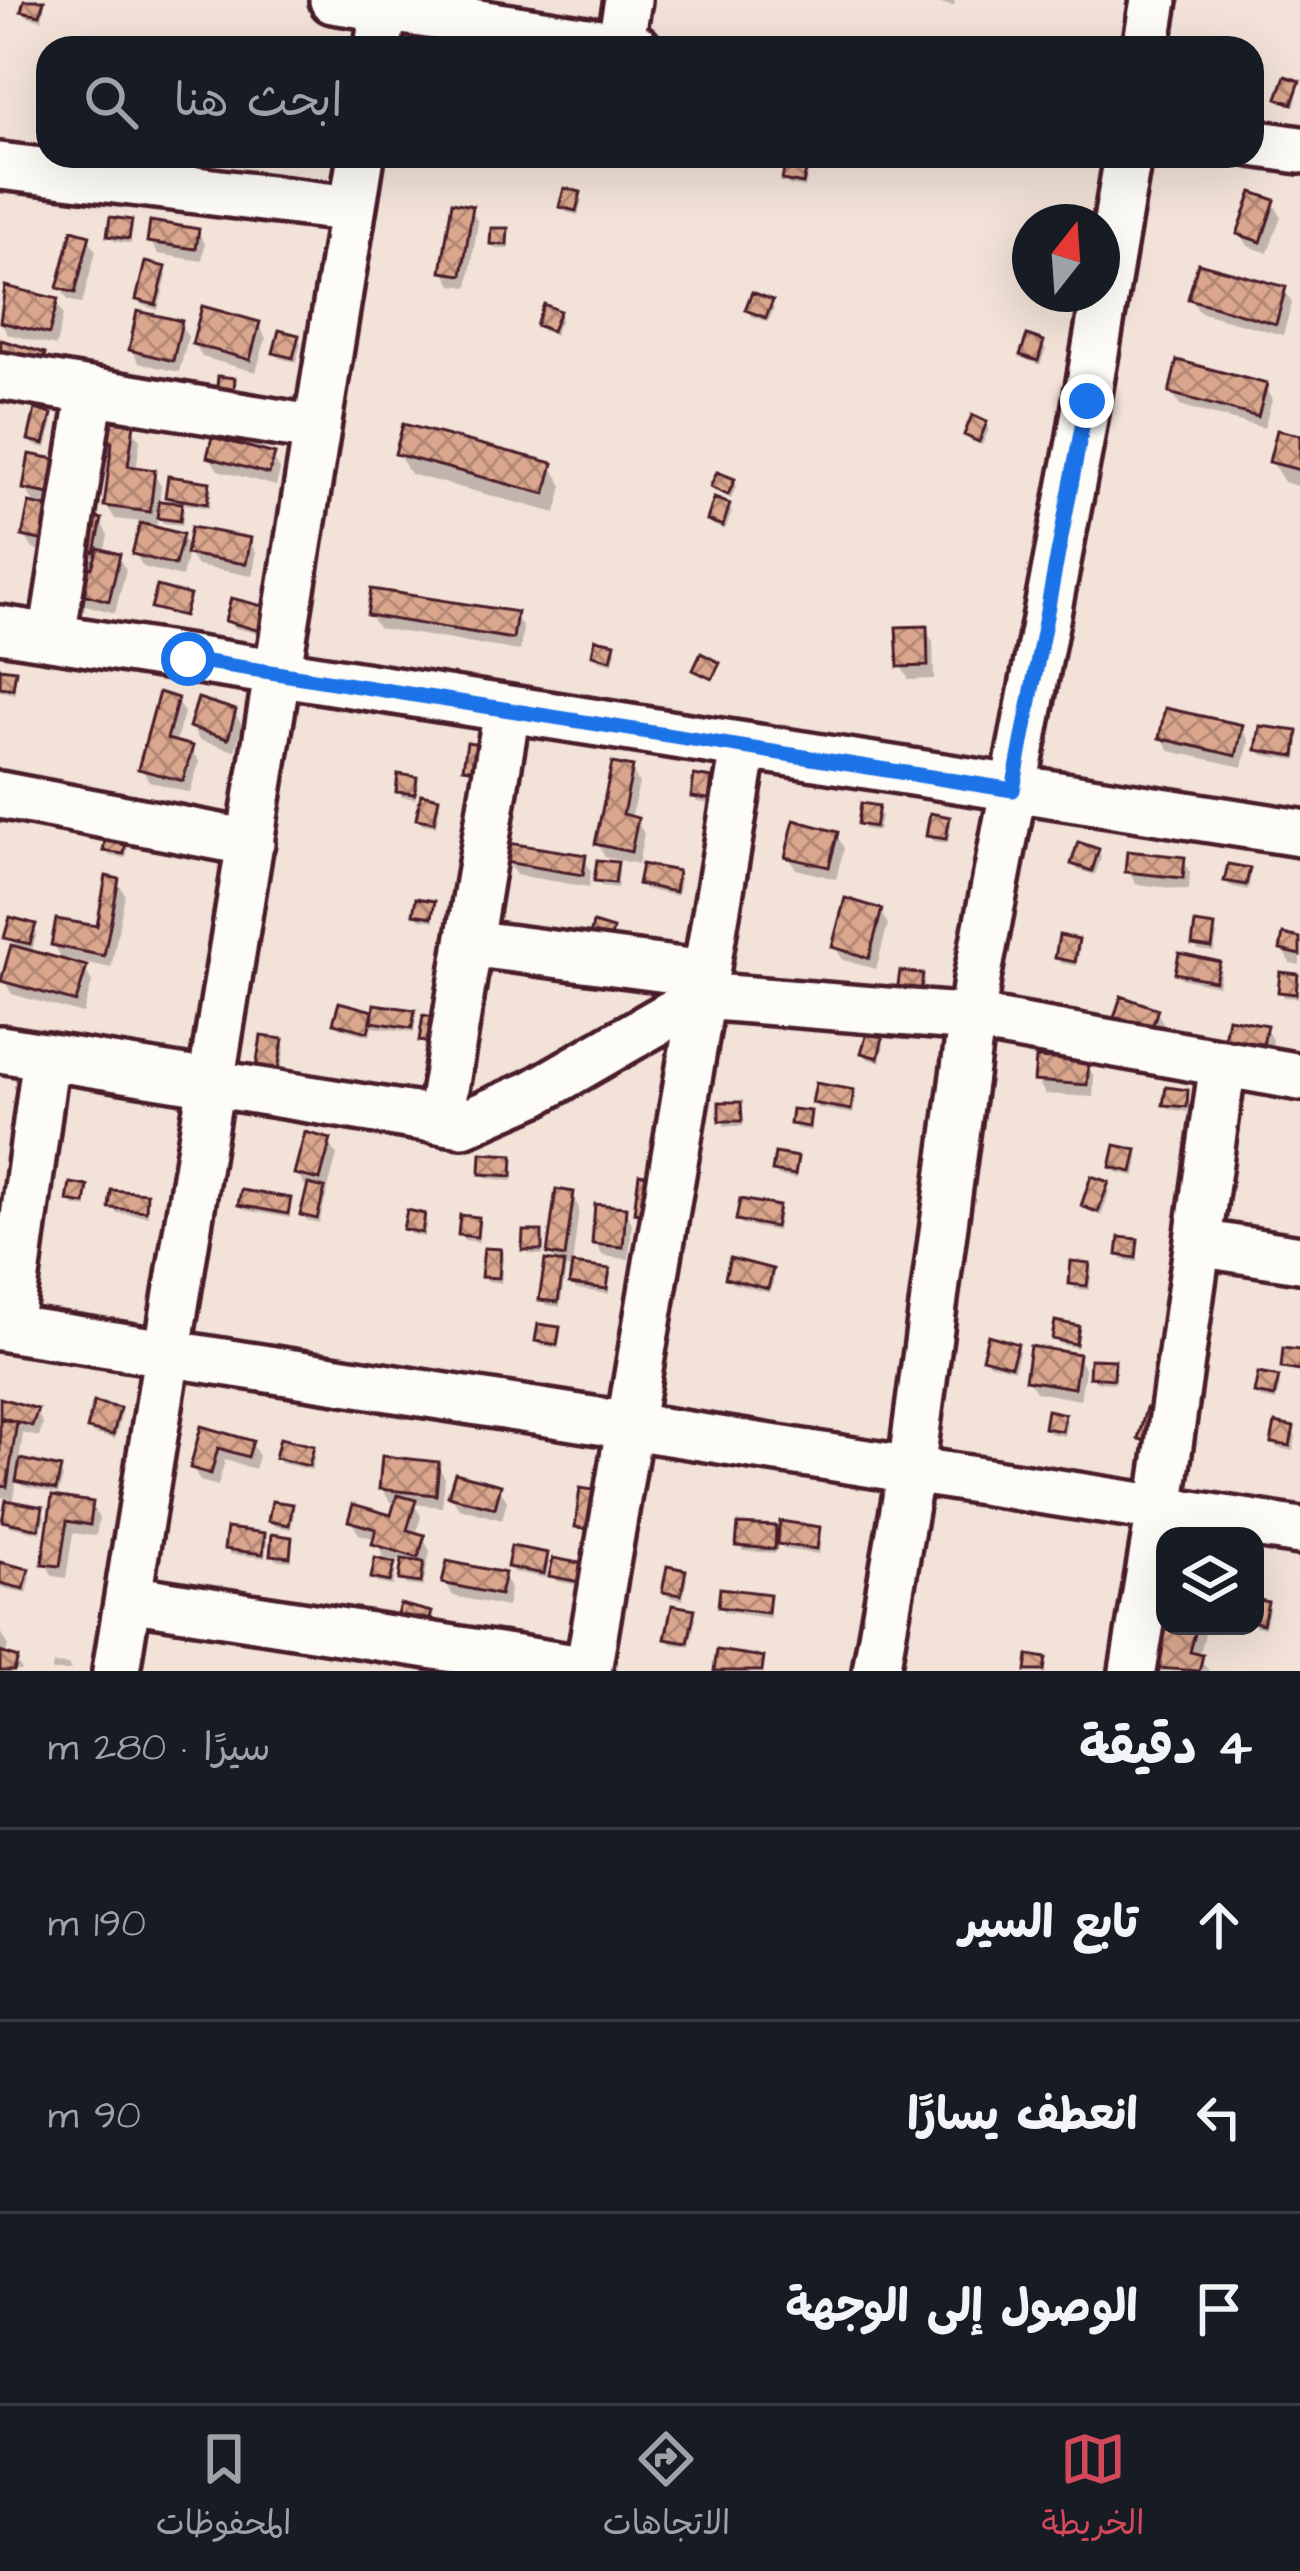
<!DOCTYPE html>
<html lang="ar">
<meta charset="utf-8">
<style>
body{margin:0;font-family:"Architects Daughter","Playpen Sans Arabic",sans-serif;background:#242831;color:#f1f3f6;direction:rtl}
.controls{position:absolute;right:36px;bottom:36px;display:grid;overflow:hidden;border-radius:24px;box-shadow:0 12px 48px #0002}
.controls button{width:108px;height:108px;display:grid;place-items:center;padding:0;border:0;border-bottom:3px solid #363941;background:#171b24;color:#f1f3f6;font:60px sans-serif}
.compass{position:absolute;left:1012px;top:204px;width:108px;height:108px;border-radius:50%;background:#171b24;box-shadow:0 12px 48px #0002;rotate:17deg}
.stop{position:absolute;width:36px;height:36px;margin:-27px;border:9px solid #1a73e8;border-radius:50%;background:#fff}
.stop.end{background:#1a73e8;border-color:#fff;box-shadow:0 3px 12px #0008}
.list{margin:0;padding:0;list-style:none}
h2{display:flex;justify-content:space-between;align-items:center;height:156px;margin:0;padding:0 48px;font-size:51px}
h2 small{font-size:39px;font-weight:400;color:#9ea1a6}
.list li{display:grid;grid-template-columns:78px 1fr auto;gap:36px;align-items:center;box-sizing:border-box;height:192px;padding:0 48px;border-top:3px solid #363941}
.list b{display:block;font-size:45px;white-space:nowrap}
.list em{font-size:39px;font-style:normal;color:#9ea1a6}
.icon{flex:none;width:66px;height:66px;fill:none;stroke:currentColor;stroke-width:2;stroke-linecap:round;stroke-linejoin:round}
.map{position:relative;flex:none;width:1300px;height:1671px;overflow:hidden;direction:ltr}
.search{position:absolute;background:#171b24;box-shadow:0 12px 48px #0002;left:36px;right:36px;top:36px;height:132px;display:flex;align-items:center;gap:30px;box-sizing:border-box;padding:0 42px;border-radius:36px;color:#9ea1a6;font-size:45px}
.sheet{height:732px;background:#171b24}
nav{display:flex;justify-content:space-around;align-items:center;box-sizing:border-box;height:168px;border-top:3px solid #363941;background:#171b24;font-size:33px;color:#9ea1a6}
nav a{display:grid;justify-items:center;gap:6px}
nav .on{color:#d1495b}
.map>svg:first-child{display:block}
</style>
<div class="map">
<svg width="1300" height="1671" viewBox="0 0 1300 1671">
<defs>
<pattern id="building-cross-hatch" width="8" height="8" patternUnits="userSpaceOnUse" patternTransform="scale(3)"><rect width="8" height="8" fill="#daa78e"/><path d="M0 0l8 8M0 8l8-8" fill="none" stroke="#b38774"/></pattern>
</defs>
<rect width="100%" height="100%" fill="#f2e2d8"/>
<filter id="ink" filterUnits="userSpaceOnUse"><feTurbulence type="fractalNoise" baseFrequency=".00833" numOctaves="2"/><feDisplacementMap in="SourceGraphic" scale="24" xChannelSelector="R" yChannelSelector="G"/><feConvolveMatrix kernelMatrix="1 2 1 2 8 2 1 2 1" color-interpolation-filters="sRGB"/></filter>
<g filter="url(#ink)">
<path fill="#0003" d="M27,0h19l-4,20 -15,-4 -3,-5z
M921,0h34l-1,6z
M1299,84l-4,23 -12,-4 -3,-5z
M643,156l-2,9 -14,-2 -3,-5z
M806,164l3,5 -4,19 -17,-3 -3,-6z
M579,195l3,5 -4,15 -12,-3 -3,-5z
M1273,203l8,13 -13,37 -20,-7 -7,-13z
M471,209l7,13 -10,65 -16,-2 -8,-14z
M130,223l1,21 -17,-3 -4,-6z
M197,231l8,13 -3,17 -44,-7 -8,-13z
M507,231l2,18h-13l-3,-6z
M88,238l8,13 -14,53 -14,-4 -8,-13z
M164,270l3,6 -9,34 -16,-5 -3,-5z
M7,289l49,13 7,13 -7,31 -49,-12 -7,-17z
M1284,290l8,13 -9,32 -84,-23 -8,-13z
M771,303l3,5 -6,14 -17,-6 -3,-6z
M558,313l3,6 -7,16 -12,-5 -3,-5z
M180,324l8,13 -9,35 -40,-9 -7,-13z
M258,324l8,14 -10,34 -54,-15 -7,-13z
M297,338l4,5 -5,19 -17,-4 -3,-6z
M1042,344l4,5 -6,16 -13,-5 -3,-5z
M1265,387l7,13 -8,28 -84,-22 -8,-14z
M50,416l3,6 -7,26 -12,-3 -3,-6z
M985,425l4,5 -7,15 -12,-4 -3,-6z
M132,427l8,13 -4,30 17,3 8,13 -2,18 14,1 -5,-9 40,-11 4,6 -3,17 -30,-5 5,8 -2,14 -19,-2 -5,-9 -2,16 25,6 9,14 59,-10 7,13 -3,23 -56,-10 -9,-14 -6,25 -39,-10 -8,-14 8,-31 -28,-3 -8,-13 7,-52 -10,-2 -8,-13z
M1300,439v48l-16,-5 -12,-20z
M398,453l153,13 12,20 -7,27 -146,-39z
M210,457h63l7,13 -4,16 -58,-16z
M59,463l1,50 40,8 8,14 -4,18 14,4 8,13 -11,43 -37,-10 -7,-13 24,-18 2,-9 -64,-14 -8,-13 12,-28 -11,-19z
M733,482l3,5 -5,12 -17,-12z
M728,506l4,6 -7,18 -12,-5 -3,-6z
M268,615l-5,20 -31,-8 -4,-6z
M370,615h145l8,13 -3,23 -142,-23z
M925,629l8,13 1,37 -25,1 -8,-14z
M613,646l3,5 -3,13 -15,-4 -3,-6z
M0,671l14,2 1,21 -15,-3z
M176,700l8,13 -9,31 16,5 8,13 -9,31 -41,-12 -8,-13z
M234,712l8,13 -7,26 -36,-11 -7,-13z
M1241,727l8,14 -6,26 -73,-16 -8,-13z
M1296,734l3,6 -2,20 -34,-5 -4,-5z
M631,770l8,13 -8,36 6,2 7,13 -6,30 -33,-7 -7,-13z
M415,780l1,19 -14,-2 -3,-5z
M710,781l3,5 -2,18 -14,-2 -3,-5z
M437,800l3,6 -4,20 -13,-2 -4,-6z
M877,809l4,6 -3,16 -14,-2 -3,-6z
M948,820l3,5 -3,18 -15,-2 -3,-6z
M836,834l8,14 -8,31 -40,-10 -8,-13z
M125,836l4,5 -3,17 -16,-2 -4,-6z
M1097,852l4,5 -6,18 -17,-5 -4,-6z
M584,858l7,13 -2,16 -73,-12 -8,-13z
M1183,860l7,13 -1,17 -53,-6 -8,-13z
M616,865l3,6 -2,17 -16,-2 -4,-6z
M1248,871l3,5 -3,14 -18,-4 -3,-5z
M676,874l4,6 -3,16 -33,-7 -3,-5z
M117,881l8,13 -14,74 -46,-10 -1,4 -10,-17 45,-15z
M433,904l1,17 -14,-2 -4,-6z
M880,911l8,13 -12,45 -33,-9 -8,-13z
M34,927l3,6 -6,21 54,15 7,13 -9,32 -71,-20 -8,-14 11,-36 -8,-7z
M1213,929l4,6 -3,17 -16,-2 -3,-6z
M1077,941l3,6 -3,19 -16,-3 -3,-5z
M1300,941v24l-10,-2 -7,-13z
M1218,965l3,5 -3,16 -37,-8 -3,-6z
M1297,977l1,21 -14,-1 -3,-6z
M341,1006l35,9 37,-2 1,19 -42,-5 -2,9 -30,-8 -3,-6z
M1156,1011l8,13 -8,23 -40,-24z
M1265,1028l8,13 -4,22 -35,-7z
M881,1040l3,5 -4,17 -12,-3 -3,-6z
M282,1042l3,5 -6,35 -21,-8z
M1087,1064l7,13 -1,20 -48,-3 -7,-13z
M853,1092l3,6 -3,16 -35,-6 -3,-6z
M1186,1093l2,19 -18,-3 -4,-5z
M739,1105l4,21h-18l-3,-6z
M809,1114l2,17 -14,-2 -4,-5z
M329,1142l8,13 -18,68 -12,-3 -3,-6 6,-26 -5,-2 -8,-13z
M1135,1152l3,6 -3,18 -19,-4 -3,-5z
M512,1158l1,23 -27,-3 -3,-5z
M796,1160l1,19 -19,-3 -3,-5z
M1107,1184l3,6 -9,26 -13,-5 -3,-5z
M86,1188l1,20 -13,-2 -3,-6z
M572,1195l7,13 -7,59 36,4 1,23 -34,-5 -1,-20 -8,-1 -6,39 -14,-2 -4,-6 15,-34 -6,-11z
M146,1196l2,20 -32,-3 -4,-6z
M289,1201l1,17 -45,-8 -4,-5z
M777,1208l3,6 -3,17 -34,-6 -4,-5z
M624,1210l8,13 -3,36 -26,-3 -8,-13z
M423,1216l4,6 -3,15 -14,-3 -4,-5z
M477,1219l2,23 -15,-2 -3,-6z
M540,1234l3,21 -14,-1 -4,-5z
M1136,1242l2,20 -15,-2 -3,-5z
M500,1252l3,6 -2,25 -14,-2 -3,-5z
M1089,1266l3,5 -3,19 -14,-1 -3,-6z
M771,1272l3,6 -4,15 -39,-10 -3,-6z
M1078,1328v20l-19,-4 -4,-5z
M558,1330l1,19 -18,-3 -3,-5z
M1016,1346l3,6 -5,18 -25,-7 -4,-5z
M1077,1356l8,14 -5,30 -44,-8 -8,-13z
M1113,1363l3,20 -20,-1 -4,-6z
M1152,1365l15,2 1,25 -15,-1 -3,-6z
M1277,1379l3,6 -4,16 -16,-3 -3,-5z
M0,1401l36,10 7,13 -4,13 -16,-4 -4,29 40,9 4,6 -5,17 -36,-8 -5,-9 -4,27 28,6 4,6 -4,17 -32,-7 -4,-5 5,-23 -10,-1z
M118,1411l3,5 -6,23 -21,-5 -4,-5z
M1063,1416l4,6 -3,14 -14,-3 -3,-6z
M204,1430l47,13 8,13 -4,13 -30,-9 -7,26 -18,-5 -7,-13z
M1292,1430l4,6 -3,15 -15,-3 -4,-6z
M312,1448l3,6 -3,16 -31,-7 -3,-5z
M437,1464l8,14 -3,29 -28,-3 7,12 -5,20 7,2 7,13 -7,36 -17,-2 -1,-22 -16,-4 7,12 -3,15 -16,-3 -3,-5 13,-14 -11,-25 -17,-5 -8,-13 42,-3 5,-16h-8l-8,-14z
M499,1488l8,13 -5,19 -43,-12 -8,-13z
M54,1500l37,5 8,13 -3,18 -23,-3 -7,45 -13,-2 -8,-13z
M291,1507l3,6 -3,16 -16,-3 -3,-5z
M774,1529l7,11 37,-10 3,5 -2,19 -36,-5 -6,-11 -1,15 -33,-2 -4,-5z
M264,1536l3,5 -2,17 -35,-4 -3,-6z
M290,1540l2,21 -16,-1 -3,-6z
M546,1555l3,6 -3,17 -33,-6 -3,-6z
M0,1565l27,7 4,5 -4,16 -27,-6z
M587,1568v19l-31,-6 -3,-6z
M684,1573l3,5 -4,22 -15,-3 -3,-6z
M503,1575l7,14 -3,18 -54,-11 -7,-14z
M768,1597l2,21 -46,-6 -3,-5z
M1255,1602l11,3 3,5 -4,18 -10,-2z
M693,1612l3,5 -6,30 -18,-3 -4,-6z
M1169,1626h38l-8,31 10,14h-48z
M0,1632l8,14 -3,11 11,3 6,11h-22z
M53,1664l15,1 3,6h-19z"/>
<path fill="url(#building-cross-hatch)" stroke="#4a1f2b" stroke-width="3" d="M24,0h20l-4,15 -19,-4z
M107,36l51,9 -1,3h-52z
M1285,76l15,5 -8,23 -15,-6z
M786,157l22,4 -5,23 -21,-4z
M564,188l17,4 -5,19 -17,-4z
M1252,192l23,8 -14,42 -24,-8z
M452,202l21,4 -11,69 -21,-3z
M110,217l22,3 -3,19 -22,-3z
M150,221l49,8 -3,20 -49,-7z
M491,228h17l-1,17 -17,-1z
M72,230l18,5 -15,58 -18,-5z
M145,262l21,5 -10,38 -20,-5z
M1198,263l88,24 -10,37 -88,-25z
M5,286l53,13 -9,35 -49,-12z
M752,292l21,8 -7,18 -21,-8z
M544,304l16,7 -8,20 -16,-6z
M202,306l58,16 -10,38 -58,-16z
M137,311l45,10 -9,40 -44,-11z
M279,330l20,5 -6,23 -20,-5z
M1027,335l17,6 -6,20 -18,-6z
M1,340l44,13 -5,19 -40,-12z
M1177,360l90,24 -9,33 -89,-24z
M218,376l17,2 -2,22 -17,-2z
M35,409l17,5 -8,30 -16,-4z
M972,415l15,7 -8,20 -15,-7z
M96,419l38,5 -6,42 27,4 -5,42 -46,-6 8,-64 -19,-2z
M403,424l150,39 -8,31 -150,-40z
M1277,430l23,5v35l-31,-8z
M212,437l63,17 -6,20 -62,-17z
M29,454l32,6 -6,35 -32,-6z
M717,472l18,7 -7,16 -18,-8z
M168,476l42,6 -3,22 -42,-7z
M714,498l16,6 -7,22 -16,-6z
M159,501l23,2 -2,18 -23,-3z
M29,503l73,16 -7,33 -73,-16z
M140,523l43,11 -8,31 -43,-11z
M191,527l60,11 -5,26 -60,-10z
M98,548l22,6 -11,47 -42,-11 7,-26 18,4z
M157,586l33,9 -6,21 -33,-8z
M371,589l146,23 -4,27 -146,-24z
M231,598l36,9 -7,24 -35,-10z
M927,626l1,40 -30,1 -2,-40z
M595,639l20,4 -4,17 -19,-5z
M701,653l19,10 -8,16 -19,-9z
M0,668l16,2 -3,19 -13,-2z
M159,692l19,6 -11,41 26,7 -10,35 -45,-12z
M198,698l38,12 -8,29 -39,-12z
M1165,708l78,17 -7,31 -77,-18z
M1260,726l38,5 -3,25 -39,-6z
M467,742l20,3 -4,26 -20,-3z
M612,763l21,4 -10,47 15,4 -7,34 -36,-8z
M398,774l19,3 -2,17 -19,-2z
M694,775l18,3 -3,21 -18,-2z
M421,794l18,4 -5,24 -18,-3z
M861,803l18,3 -4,21 -17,-3z
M930,813l20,4 -4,22 -20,-3z
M794,820l44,12 -9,35 -44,-10z
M107,830l20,3 -3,21 -21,-3z
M1078,842l21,7 -7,22 -21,-7z
M508,843l78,12 -3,20 -78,-13z
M1127,851l58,6 -2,21 -58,-6z
M597,860l21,2 -3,21 -21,-2z
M642,864l36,7 -3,21 -37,-8z
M1228,864l22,4 -4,17 -22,-4z
M106,876l13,3 -15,77 -53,-11 5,-26 41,7z
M416,898l19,3 -3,16 -19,-3z
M845,898l37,11 -13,49 -37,-11z
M10,917l26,7 -6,20 -26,-6z
M593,923l20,6 -5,21 -20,-6z
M1195,923l20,3 -3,22 -20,-3z
M1283,934l17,4v17l-20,-5z
M1059,935l20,4 -4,23 -20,-4z
M11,945l76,21 -11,36 -75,-21z
M1179,953l41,9 -5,19 -40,-8z
M900,971l23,3 -3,22 -23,-4z
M1280,972l18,2 -2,20 -18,-2z
M1121,996l37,13 -9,27 -37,-12z
M339,1002l34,9 -5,21 -35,-9z
M374,1004l41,6 -3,18 -40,-6z
M423,1015l16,3 -4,26 -16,-3z
M1228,1018l39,7 -5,26 -39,-7z
M867,1033l16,4 -5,21 -17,-5z
M261,1036l22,3 -6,38 -22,-3z
M1036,1058l53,3 -2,24 -53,-4z
M816,1083l38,7 -3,20 -39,-7z
M1166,1087l22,3 -1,17 -24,-2z
M719,1102h22l1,19h-23z
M792,1109l19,2 -2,16 -19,-3z
M305,1132l26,7 -11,41 -26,-6z
M1115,1145l22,5 -5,22 -22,-5z
M481,1153l32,2 -1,21 -32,-2z
M775,1153l23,4 -3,18 -23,-4z
M639,1174l20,3 -6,38 -19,-3z
M1091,1176l18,6 -11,30 -17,-6z
M70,1183l18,3 -3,18 -18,-3z
M308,1184l17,4 -8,31 -17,-4z
M556,1189l18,3 -9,65 -18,-3z
M111,1190l36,3 -1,18 -37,-3z
M241,1190l50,8 -3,16 -50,-9z
M740,1199l39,7 -4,21 -39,-7z
M595,1204l31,3 -3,40 -31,-3z
M407,1210l18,4 -3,19 -19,-4z
M460,1215l19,2 -2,20 -19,-2z
M523,1231h19v19h-20z
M1119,1237l19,2 -2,19 -19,-3z
M484,1248l17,1 -2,29 -18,-1z
M730,1258l43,11 -5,20 -43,-11z
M545,1260l19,3 -6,39 -19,-2z
M1071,1261l19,2 -3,23 -18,-2z
M572,1264l38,5 -3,20 -38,-5z
M1055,1321l24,5 -3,18 -24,-5z
M538,1324l22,3 -3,18 -22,-4z
M988,1335l30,9 -7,22 -29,-8z
M1030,1346l49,8 -5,34 -49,-8z
M1283,1348l17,2v21l-19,-3z
M1090,1359l25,1 -1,19 -25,-2z
M1258,1373l21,4 -5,20 -20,-4z
M0,1398l38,11 -6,17 -32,-9z
M94,1402l26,6 -7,27 -26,-6z
M1146,1408l20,5 -7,31 -21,-5z
M1047,1410l18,4 -3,17 -18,-3z
M0,1419l17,3 -10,65 -7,-1z
M1275,1423l19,4 -4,19 -19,-3z
M201,1426l52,15 -5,16 -30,-9 -7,26 -21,-6z
M280,1438l34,8 -5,20 -34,-8z
M382,1456l57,6 -3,33 -57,-6z
M20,1459l41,9 -5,22 -40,-9z
M455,1473l46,12 -6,23 -47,-12z
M580,1488l20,3 -5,39 -20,-3z
M397,1495l19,5 -9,30 18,5 -7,23 -46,-14 4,-15 -28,-8 5,-17 38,11z
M52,1496l41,6 -3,23 -23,-4 -7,45 -18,-2z
M6,1500l37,7 -4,22 -37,-8z
M272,1501l21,3 -4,21 -21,-4z
M780,1521l40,6 -3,22 -40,-5z
M738,1524l38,2 -1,23 -39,-3z
M227,1528l38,5 -2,21 -39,-5z
M272,1534l20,3 -2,20 -20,-2z
M511,1546l37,7 -4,21 -37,-7z
M375,1558l20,5 -5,19 -19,-4z
M553,1558l36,7 -4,18 -36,-7z
M402,1559l22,3 -3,21 -22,-3z
M447,1561l58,12 -5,22 -58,-12z
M0,1562l29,7 -5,20 -24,-6z
M667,1566l19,4 -5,25 -19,-3z
M720,1588l50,6 -2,19 -50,-6z
M1255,1599l13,3 -5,22 -8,-2z
M400,1604l32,8 -11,37 -26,-29z
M672,1605l23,4 -7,34 -23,-4z
M1166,1626h31l-7,26 13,3 -4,16 -43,-3z
M717,1650l47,7 -2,14h-48z
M0,1652l18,6 -4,13h-14z
M1028,1655l18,3 -2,13h-18z"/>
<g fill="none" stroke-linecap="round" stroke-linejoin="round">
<defs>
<path id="minor" d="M333,0l304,48
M620,45l8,-45
M378,48l7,-48
M1146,48l8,-48
M1252,143l48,7
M0,166l352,43
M0,376l317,53
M0,629l1300,204
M52,637l39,-246
M0,795l251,48
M469,943l236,31
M0,1049l463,75 71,-31 168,-97 270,22 328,59
M440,1120l67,-410
M1198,1243l102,16
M0,1327l1300,204
M9,1328l37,-272
M128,1598l460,72
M116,1671l245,-1515
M588,1671l156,-923
M876,1671l35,-201 66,-491 103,-537 48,-286
M1133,1671l27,-162 63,-446"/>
</defs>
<use href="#minor" stroke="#4a1f2b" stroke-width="54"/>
<use href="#minor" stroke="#fdfcf7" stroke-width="45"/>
</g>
</g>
<g fill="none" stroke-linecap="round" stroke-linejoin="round" filter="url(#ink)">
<path stroke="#1a73e8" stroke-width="15" d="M188,659l825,131 74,-389"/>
</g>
</svg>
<div class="controls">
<button><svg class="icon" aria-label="layers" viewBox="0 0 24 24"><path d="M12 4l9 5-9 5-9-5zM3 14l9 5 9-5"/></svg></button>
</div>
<svg class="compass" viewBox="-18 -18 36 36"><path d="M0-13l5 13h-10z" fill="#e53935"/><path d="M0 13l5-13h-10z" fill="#9ea1a6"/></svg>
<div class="stop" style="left:188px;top:659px"></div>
<div class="stop end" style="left:1087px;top:401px"></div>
<div class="search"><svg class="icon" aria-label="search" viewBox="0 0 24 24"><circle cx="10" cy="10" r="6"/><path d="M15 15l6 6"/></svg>ابحث هنا</div>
</div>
<section class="sheet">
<h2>4 دقيقة<small>سيرًا · 280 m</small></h2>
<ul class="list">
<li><svg class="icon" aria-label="ahead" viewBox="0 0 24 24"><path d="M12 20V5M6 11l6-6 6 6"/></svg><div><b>تابع السير</b></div><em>190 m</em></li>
<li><svg class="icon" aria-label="left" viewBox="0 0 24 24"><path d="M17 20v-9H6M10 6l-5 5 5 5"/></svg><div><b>انعطف يسارًا</b></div><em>90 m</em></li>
<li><svg class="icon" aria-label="arrive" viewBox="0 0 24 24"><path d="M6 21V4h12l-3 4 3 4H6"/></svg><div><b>الوصول إلى الوجهة</b></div></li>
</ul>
</section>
<nav>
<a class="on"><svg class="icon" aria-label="map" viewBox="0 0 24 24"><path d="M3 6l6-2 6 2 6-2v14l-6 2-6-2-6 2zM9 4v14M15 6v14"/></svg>الخريطة</a>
<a><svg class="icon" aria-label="directions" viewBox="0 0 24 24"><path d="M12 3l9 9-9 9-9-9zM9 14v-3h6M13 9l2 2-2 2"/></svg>الاتجاهات</a>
<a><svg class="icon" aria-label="saved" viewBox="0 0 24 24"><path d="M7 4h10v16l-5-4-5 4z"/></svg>المحفوظات</a>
</nav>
